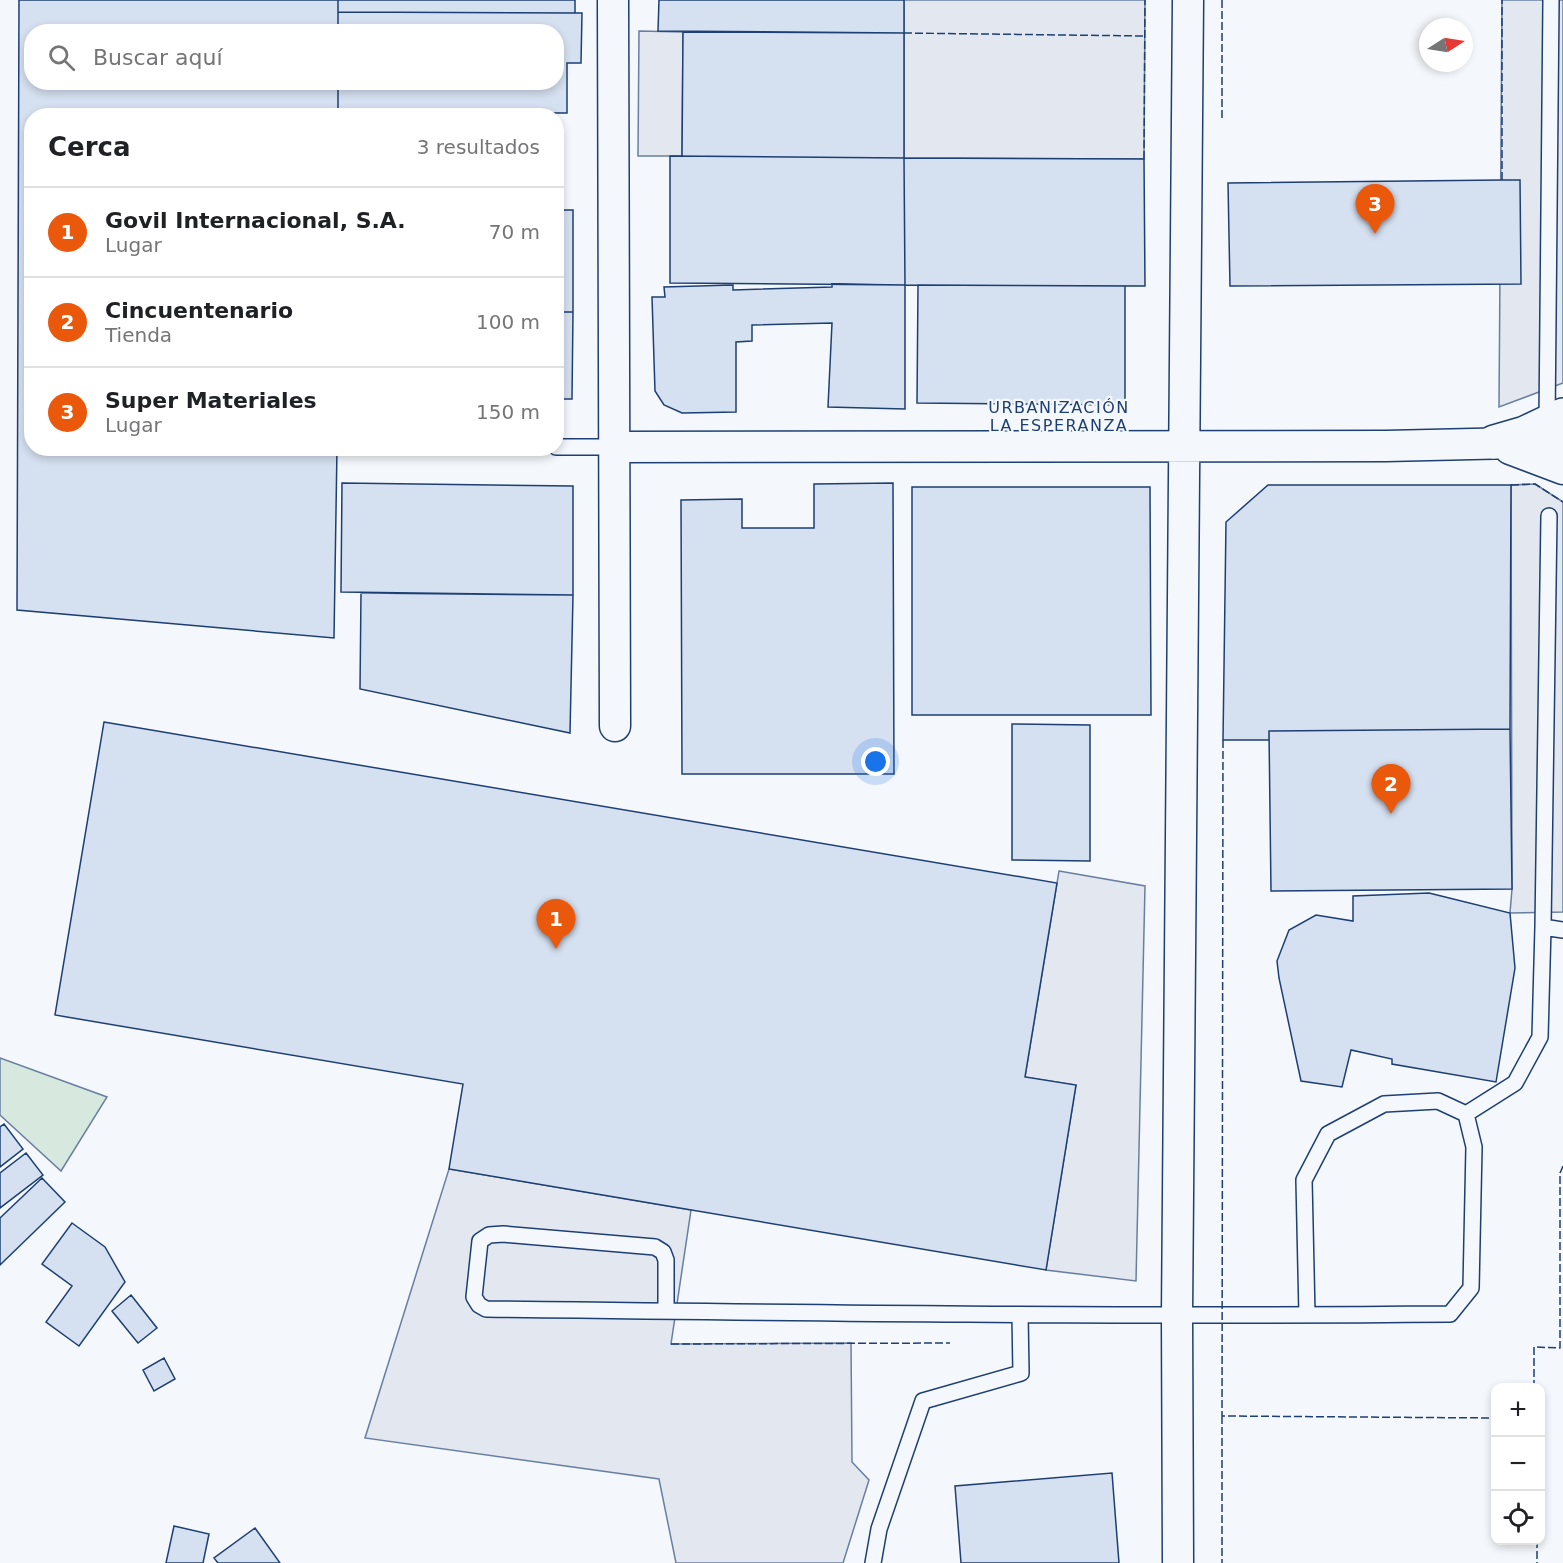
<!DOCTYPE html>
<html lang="es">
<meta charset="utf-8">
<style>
body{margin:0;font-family:"DejaVu Sans",sans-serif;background:#f2f2f2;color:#202124}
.controls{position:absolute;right:18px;bottom:18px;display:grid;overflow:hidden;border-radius:12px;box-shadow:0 3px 9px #0003}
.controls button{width:54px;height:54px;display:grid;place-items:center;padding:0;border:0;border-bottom:2px solid #e0e0e0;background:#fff;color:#202124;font:30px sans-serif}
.compass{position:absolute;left:1419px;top:18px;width:54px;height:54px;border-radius:50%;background:#fff;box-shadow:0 3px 9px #0003;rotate:78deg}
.you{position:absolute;left:876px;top:762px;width:21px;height:21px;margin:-15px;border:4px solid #fff;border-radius:50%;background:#1a73e8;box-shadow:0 0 0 9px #1a73e833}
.badge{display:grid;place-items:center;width:39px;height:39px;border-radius:50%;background:#ea580c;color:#fff;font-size:20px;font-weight:700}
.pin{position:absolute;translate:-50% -50px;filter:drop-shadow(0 2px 3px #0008)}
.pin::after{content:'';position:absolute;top:32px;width:21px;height:18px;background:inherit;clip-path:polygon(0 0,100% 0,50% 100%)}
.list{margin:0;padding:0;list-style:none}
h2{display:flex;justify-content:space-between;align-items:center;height:78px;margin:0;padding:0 24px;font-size:26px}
h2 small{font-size:20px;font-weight:400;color:#757577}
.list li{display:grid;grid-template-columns:39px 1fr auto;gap:18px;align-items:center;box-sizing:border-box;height:90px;padding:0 24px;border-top:2px solid #e0e0e0}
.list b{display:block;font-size:22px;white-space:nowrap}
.list p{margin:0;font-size:20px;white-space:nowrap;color:#757577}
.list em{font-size:20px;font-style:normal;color:#757577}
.icon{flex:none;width:33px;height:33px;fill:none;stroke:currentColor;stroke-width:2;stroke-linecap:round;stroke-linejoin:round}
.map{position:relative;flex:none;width:1563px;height:1563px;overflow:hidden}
.search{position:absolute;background:#fff;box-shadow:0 3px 9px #0003;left:24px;top:24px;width:540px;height:66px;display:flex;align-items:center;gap:15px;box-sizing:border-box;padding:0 21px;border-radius:24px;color:#757577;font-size:22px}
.panel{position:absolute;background:#fff;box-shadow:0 3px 9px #0003;left:24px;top:108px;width:540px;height:348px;border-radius:24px}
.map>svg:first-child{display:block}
</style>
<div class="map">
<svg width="1563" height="1563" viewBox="0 0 1563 1563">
<rect width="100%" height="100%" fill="#f4f7fb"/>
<path fill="#d7e8df" stroke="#687fa3" stroke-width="1.5" d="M0,1058l107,39 -46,74 -61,-56z"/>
<path fill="#e3e8f0" stroke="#687fa3" stroke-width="1.5" d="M904,0h241l-1,159 -240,-1z
M1502,0h61v383l-64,24z
M639,31l44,1 -1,124h-44z
M1535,484l28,18v410l-53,1 2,-24 -1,-404z
M1059,871l86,15 -9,395 -90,-11 30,-185 -51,-8z
M449,1169l242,41 -20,134 180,-1 1,119 17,18 -26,83h-167l-17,-84 -294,-41z"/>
<path fill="#d5e0f0" stroke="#1d3f73" stroke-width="1.5" d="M19,0h319v32h-306v50h306v34h-306v332h305l-3,190 -317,-28z
M338,0h237v13l-237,-1z
M659,0h245v33l-246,-2z
M338,12l244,1 -1,50h-14v50l-229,-1v-30h218v-50h-218z
M683,32l221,1v125l-222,-2z
M338,112l204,1v3h-204z
M670,156l234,2 1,127 -235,-2z
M904,158l240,1 1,127 -240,-1z
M1502,180h18l1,104 -291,2 -2,-103z
M556,210h17v102h-17z
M832,284l73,1v124l-77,-2 4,-84 -80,2v16l-16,1v70l-54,1 -18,-8 -9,-14 -3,-94h13l-1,-10 69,-2v5l99,-3z
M918,285l207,1v119l-208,-2z
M556,312h17l-1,87h-16z
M342,483l231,3v109l-232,-3z
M893,483l1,291h-212l-1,-274 61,-1v29h72v-44z
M1268,485h243l-1,244 -241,2v9h-46l3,-218z
M912,487h238l1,228h-239z
M361,593l212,2 -3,138 -210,-44z
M104,722l953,161 -32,194 51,8 -30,185 -597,-101 14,-85 -408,-69z
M1012,724l78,1v136l-78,-1z
M1510,729l2,160 -241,2 -2,-160z
M1429,893l81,20 5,55 -19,114 -104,-18v-5l-41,-9 -9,37 -41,-6 -22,-103 -2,-17 12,-31 27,-15 37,6v-25z
M4,1124l19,25 -23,18v-40z
M26,1153l17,22 -43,33v-35z
M42,1178l23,24 -65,63v-47z
M72,1223l33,24 20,35 -46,64 -33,-24 26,-36 -30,-22z
M131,1295l26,33 -19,15 -26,-32z
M164,1358l11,21 -21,12 -11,-21z
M1112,1473l7,90h-158l-6,-77z
M174,1526l35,8 -6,29h-37z
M255,1528l25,35h-62l-4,-5z"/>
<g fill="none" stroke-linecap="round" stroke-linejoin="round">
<defs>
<path id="lane" d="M1547,423l4,-423
M556,447h59
M1543,927l6,-411
M1466,1114l49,-31 25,-46 3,-110 20,3
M666,1311v-51l-3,-8 -8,-5 -152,-13 -14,1 -9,6 -6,56 5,8 7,4c321,4 643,8 964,5l21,-26 3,-141 -8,-33 -28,-13 -54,3 -56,30 -24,46 3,135
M873,1563l6,-34 44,-128 98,-28 -1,-58"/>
<path id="street" d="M613,0l2,726
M615,447l771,-1 177,-4
M1510,449l53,20
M1178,1563l-1,-248 11,-1315"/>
<path id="primary" d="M1494,442l31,-9 38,-18"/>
</defs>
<use href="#lane" stroke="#1d3f73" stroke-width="18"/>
<use href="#street" stroke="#1d3f73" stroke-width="33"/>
<use href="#primary" stroke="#1d3f73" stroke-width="36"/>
<use href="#lane" stroke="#f4f7fb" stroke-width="15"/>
<use href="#street" stroke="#f4f7fb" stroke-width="30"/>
<use href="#primary" stroke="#f4f7fb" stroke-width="33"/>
<path stroke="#1d3f73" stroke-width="1.5" stroke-dasharray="8 3" stroke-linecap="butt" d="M1222,0v120
M904,33l240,3
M1144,159l1,-159
M1502,180v-180
M1511,485l24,-1 28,18
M1223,740l-1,676 274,2
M671,1344l279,-1
M1534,1388v-41l26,1v-175l3,-7
M1222,1416v147
M1537,1540v23"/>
</g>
<g text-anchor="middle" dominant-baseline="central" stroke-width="4.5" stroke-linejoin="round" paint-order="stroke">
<g font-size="16" letter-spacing="1.5" fill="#1d3f73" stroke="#f4f7fb">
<text x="1059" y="407">URBANIZACIÓN<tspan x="1059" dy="18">LA ESPERANZA</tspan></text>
</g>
</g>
</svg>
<div class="controls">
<button>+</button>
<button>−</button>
<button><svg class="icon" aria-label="locate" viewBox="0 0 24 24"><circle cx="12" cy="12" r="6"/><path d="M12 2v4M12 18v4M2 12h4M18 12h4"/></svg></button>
</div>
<svg class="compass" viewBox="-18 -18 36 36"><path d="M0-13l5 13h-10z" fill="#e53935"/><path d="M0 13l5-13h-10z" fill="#757577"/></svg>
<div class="you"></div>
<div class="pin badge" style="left:556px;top:949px">1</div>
<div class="pin badge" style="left:1391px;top:814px">2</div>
<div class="pin badge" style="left:1375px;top:234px">3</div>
<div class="search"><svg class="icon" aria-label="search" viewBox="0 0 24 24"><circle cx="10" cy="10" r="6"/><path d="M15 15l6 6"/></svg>Buscar aquí</div>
<section class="panel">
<h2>Cerca<small>3 resultados</small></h2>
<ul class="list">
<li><span class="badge">1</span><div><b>Govil Internacional, S.A.</b><p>Lugar</p></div><em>70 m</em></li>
<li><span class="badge">2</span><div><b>Cincuentenario</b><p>Tienda</p></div><em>100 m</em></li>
<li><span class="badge">3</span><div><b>Super Materiales</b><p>Lugar</p></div><em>150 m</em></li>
</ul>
</section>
</div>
